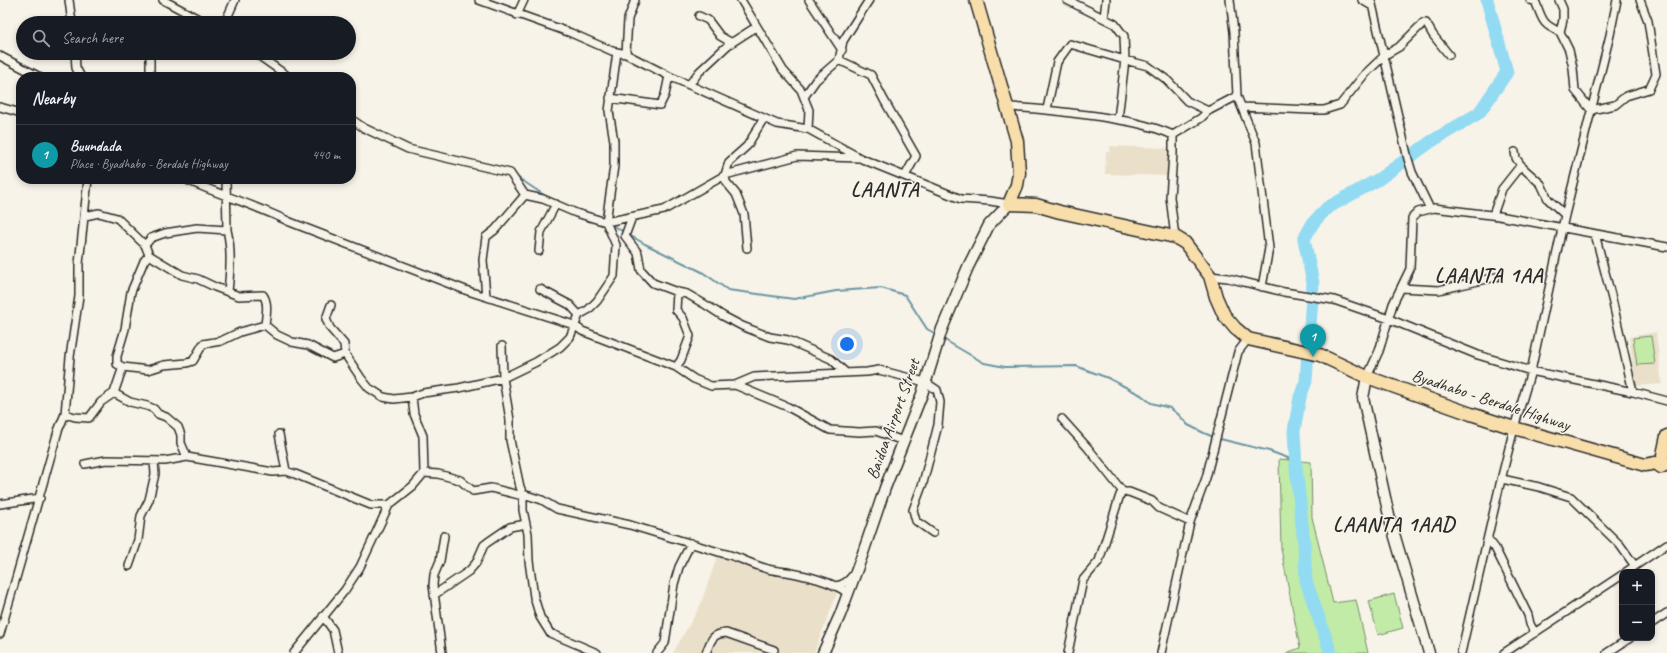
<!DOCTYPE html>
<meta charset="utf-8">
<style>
body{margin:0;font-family:Caveat,sans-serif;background:#242831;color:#f1f3f6}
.controls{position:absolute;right:12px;bottom:12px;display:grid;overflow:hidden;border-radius:8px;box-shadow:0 2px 6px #0003}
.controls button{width:36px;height:36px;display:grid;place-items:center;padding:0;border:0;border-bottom:1px solid #363941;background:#171b24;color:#f1f3f6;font:20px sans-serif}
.you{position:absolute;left:847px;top:344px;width:14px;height:14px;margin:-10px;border:3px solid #fff;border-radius:50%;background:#1a73e8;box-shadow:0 0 0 6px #1a73e833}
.badge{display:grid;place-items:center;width:26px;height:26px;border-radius:50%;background:#c8321e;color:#fff;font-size:13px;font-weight:700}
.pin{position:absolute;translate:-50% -33px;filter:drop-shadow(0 1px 2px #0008)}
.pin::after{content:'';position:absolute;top:21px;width:14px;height:12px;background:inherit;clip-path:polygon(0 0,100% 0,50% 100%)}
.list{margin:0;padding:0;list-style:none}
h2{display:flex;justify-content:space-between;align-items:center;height:52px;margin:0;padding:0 16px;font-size:17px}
h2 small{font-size:13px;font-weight:400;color:#9ea1a6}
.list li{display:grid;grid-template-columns:26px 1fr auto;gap:12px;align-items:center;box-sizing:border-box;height:60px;padding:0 16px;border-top:1px solid #363941}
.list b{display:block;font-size:15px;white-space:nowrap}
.list p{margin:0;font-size:13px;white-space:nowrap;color:#9ea1a6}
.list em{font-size:13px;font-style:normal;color:#9ea1a6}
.icon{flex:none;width:22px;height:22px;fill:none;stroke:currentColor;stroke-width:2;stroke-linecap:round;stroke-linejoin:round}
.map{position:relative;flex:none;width:1667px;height:653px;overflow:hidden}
.search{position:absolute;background:#171b24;box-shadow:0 2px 6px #0003;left:16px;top:16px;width:340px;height:44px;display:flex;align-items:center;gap:10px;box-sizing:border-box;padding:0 14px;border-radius:22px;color:#9ea1a6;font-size:15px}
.panel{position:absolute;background:#171b24;box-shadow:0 2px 6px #0003;left:16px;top:72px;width:340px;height:112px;border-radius:16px}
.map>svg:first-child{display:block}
</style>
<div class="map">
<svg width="1667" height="653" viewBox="0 0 1667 653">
<rect width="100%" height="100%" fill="#f7f3e8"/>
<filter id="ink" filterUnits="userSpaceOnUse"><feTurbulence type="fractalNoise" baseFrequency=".025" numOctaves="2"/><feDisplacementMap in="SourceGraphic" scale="8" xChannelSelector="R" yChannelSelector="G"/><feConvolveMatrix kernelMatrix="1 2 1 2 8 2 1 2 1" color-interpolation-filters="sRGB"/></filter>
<g filter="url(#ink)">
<path fill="#eae0ca" d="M1110,146l59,2 -1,28 -63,-2 1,-22h4z
M1656,332l6,52 -26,2 -7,-49z
M718,554l15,4 7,5 47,13 4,-1 47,16 -24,62h-141l27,-47z"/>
<path fill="#c2eba7" stroke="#768b69" d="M1651,336l4,28 -18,1 -4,-27z
M1279,459l32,3 1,55 21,86 23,-3 12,53h-82l14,-5 -19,-99z
M1394,594l9,34 -25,7 -9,-34z"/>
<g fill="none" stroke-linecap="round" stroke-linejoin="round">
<path stroke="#6995a3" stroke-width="2" d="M514,175l30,20 23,11
M610,224l35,20 57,28 26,18 66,9 42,-8 45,-3 24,7 22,34 9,5
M943,339l41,24 21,4 71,-1 32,12 33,17 10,8 19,5 8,6 10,11 16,8 12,5 53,13 19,7 8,9"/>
<path stroke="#92dbf3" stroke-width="13" d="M1331,653l-25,-72 -2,-38 -8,-76 -2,-36 6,-34 6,-16 7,-98 -9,-44 9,-16 14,-15 52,-29 53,-38 47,-28 28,-41 -20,-72"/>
<defs>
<path id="street" d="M69,0l3,23
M163,0l43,23
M479,0l92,33 41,18 14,3 43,22 108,48 31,5 54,30 99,40 29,2 19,3
M741,0l42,70 18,20 8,20 -1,19
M809,0l33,50
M1067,0l48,24 9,12 1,24 23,6 19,14 20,21 21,10
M1230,0l4,32 3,64 19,47 13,105 -7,39
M1362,0l10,6
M1371,0l37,159 4,13 18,37
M1530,0l5,1c8,18 5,22 25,31
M1559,0l4,9v11l-3,12 9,18 4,18 2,22 16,20 24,-5 11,-9 23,-7 7,-15 -8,-53 -8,-21
M517,15l7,-15
M699,16l9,4 12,16 12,7
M1104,18l2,-18
M220,23l7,-5 8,-18
M75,53l1,15 5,9
M150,53v24
M255,53l34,24
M626,54l2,-35 7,-19
M0,56l38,20
M839,60l32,15 13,25 32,56 -11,20
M689,85l10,-13 29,-27 28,-18
M804,97l12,-17 23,-20 4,-19 26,-41
M610,98l50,7 5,-10 4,-19
M0,107l21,6
M1007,107c30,1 59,5 89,9 26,4 53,8 77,19
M1242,107l69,3h13l16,-5 24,-30 21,-20 14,-8 24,-24h3l7,12 16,20
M1047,109l10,-47 13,-18 55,16 -7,59
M351,119l13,9 44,21 102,24 15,22 18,4 33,14 30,9 58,-12 61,-35 72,-19 62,2
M1173,135v19l-3,43 5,40
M1173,135l28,-17 7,-7 29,-15
M1515,152l1,6 6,9 19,17 7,15 17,16
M185,179c34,16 71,26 105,43l178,69 106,34 8,6 94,36 18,12 17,7 24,-1 53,22 42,23 29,2 17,-1 27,10
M226,179l1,51c5,20 3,42 1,62
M1493,215l9,-26 19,-24
M85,216l14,-3 18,5 28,27 4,10 33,20 16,4 17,8 24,9 24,-1c6,8 3,20 2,30l12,10 15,7 16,3 25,13 12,-4
M632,217l-7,19 13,17 3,17 12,13 24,9 10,2 19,11 17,11 19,10 28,11 18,3 43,19 14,13
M1595,234l17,65 21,93
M145,245l6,-7 14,-5 32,-5 30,2
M747,248l-3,-34 -8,-20 -10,-12 -1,-7 4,-13 18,-16 17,-28
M539,251l2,-19 15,-28
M1210,276l18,2 56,14 50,8 55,19 89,36 53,16 102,21 34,9
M1401,288l38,2 57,-13
M540,289l30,16 9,10
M486,296l-3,-36 3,-23 9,-7 30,-35
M331,305l-5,14 4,9 14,16 1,10 16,24 8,10 14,9 11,2 18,-2
M502,346l1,32 7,42v20l10,47 3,7v16l5,24 1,27 5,36 6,20 10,16 47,20
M123,367l-6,-3v-8l8,-27 6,-37 13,-31 5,-6
M676,367l5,-7 9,-24 -7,-18 -7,-8 1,-18
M1367,377l12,-26 14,-47 17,-35 2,-51 6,-6 16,-4 65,8 168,31
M735,385l19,-8 113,-5 12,-2 46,12 12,8 3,12 -2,23 -15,58 -10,27 3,11 17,12
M114,393l16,9 17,4 7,3 4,5 8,3 12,10 3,8v8l6,14
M65,414l5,-57 9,-61v-32l9,-85
M1062,419l26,29 35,44h6l23,9 7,7 31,14
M279,434l7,37
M85,464l21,-4 59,1 22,-4 86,15 13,-1 9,3 76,31h18
M424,473l14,1 22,6 13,11 18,-3 28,7 4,-1 19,6 15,9 73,16 92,28c16,3 30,12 46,16 6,2 13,2 19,3 21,4 43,9 61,21
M1502,479l37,8 32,10 49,48 15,21
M0,504l40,-6
M1488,539l7,9 33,67 2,9 5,9
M129,566l9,-26 3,-24 8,-16 6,-26 -1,-13
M1626,572l41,-28
M835,586c9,-1 13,-5 18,-11
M434,595l35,-24 7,-8 8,-18 4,-3 22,-15 16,-3
M323,616l10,14 5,23
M1652,623l15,-10
M0,634l58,-203 7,-17 10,3 14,1 12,-16 13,-9 9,-26 25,3 16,-5 23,-2 6,-2 10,-17 18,-3 19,-9 25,-7
M294,653l51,-63 15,-23 29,-62 24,-19 11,-13 -1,-37 -9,-22 -2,-17 11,-4 36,-5 44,-10 33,-16 24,-15 10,-10 9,-22 9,-5 9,-9 17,-25 2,-31 -10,-23 8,-56v-25l-5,-30 8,-59
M442,653l-9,-68 1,-10 6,-14 4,-25
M657,653l8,-10 9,-59 5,-17 12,-24
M706,653c5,-12 5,-19 20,-20l48,17
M1068,653l15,-73 16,-19 21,-66 3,-3
M1161,653l29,-131 16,-44 32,-126 10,-13
M1461,653l39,-169 14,-56 17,-57 34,-156 45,-180 7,-35
M1504,653l118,-78
M1607,653l23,-15"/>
<path id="secondary" d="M1367,377l-4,21 27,122 39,133
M823,653l17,-38 23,-62 22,-65 37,-94 20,-65 26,-62 21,-42 20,-21"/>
<path id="primary" d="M976,0l41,141 2,32 -2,12 -8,19 27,1 24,7 115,25 10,6 25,33 6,21 8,18 11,13 13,11 72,16 47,22 104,37 43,14 131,37 11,-2
M1663,455l4,-19
M1656,463l5,4 6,-3"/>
</defs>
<use href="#street" stroke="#2b2b2b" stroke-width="10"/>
<use href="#secondary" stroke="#2b2b2b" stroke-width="13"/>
<use href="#primary" stroke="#2b2b2b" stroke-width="15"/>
<use href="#street" stroke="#f7f3e8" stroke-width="7"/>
<use href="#secondary" stroke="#f7f3e8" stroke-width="10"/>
<use href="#primary" stroke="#f8deab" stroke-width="12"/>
</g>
</g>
<g text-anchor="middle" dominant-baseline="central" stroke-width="3" stroke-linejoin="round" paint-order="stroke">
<g font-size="17" fill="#2b2b2b" stroke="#f7f3e8">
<text transform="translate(1491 400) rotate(18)">Byadhabo - Berdale Highway</text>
<text transform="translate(893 419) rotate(-70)">Baidoa Airport Street</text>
</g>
<g font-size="21" font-weight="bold" letter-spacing="1" fill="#2b2b2b" stroke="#f7f3e8">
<text x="885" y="189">LAANTA</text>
<text x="1489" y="275">LAANTA 1AA</text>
<text x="1394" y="524">LAANTA 1AAD</text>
</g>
</g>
</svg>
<div class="controls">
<button>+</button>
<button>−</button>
</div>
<div class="you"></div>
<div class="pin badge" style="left:1313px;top:357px;background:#0f9aa8">1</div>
<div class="search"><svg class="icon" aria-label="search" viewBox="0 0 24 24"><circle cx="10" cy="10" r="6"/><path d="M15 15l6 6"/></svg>Search here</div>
<section class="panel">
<h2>Nearby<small></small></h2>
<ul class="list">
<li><span class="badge" style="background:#0f9aa8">1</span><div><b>Buundada</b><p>Place · Byadhabo - Berdale Highway</p></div><em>440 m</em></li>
</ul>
</section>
</div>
